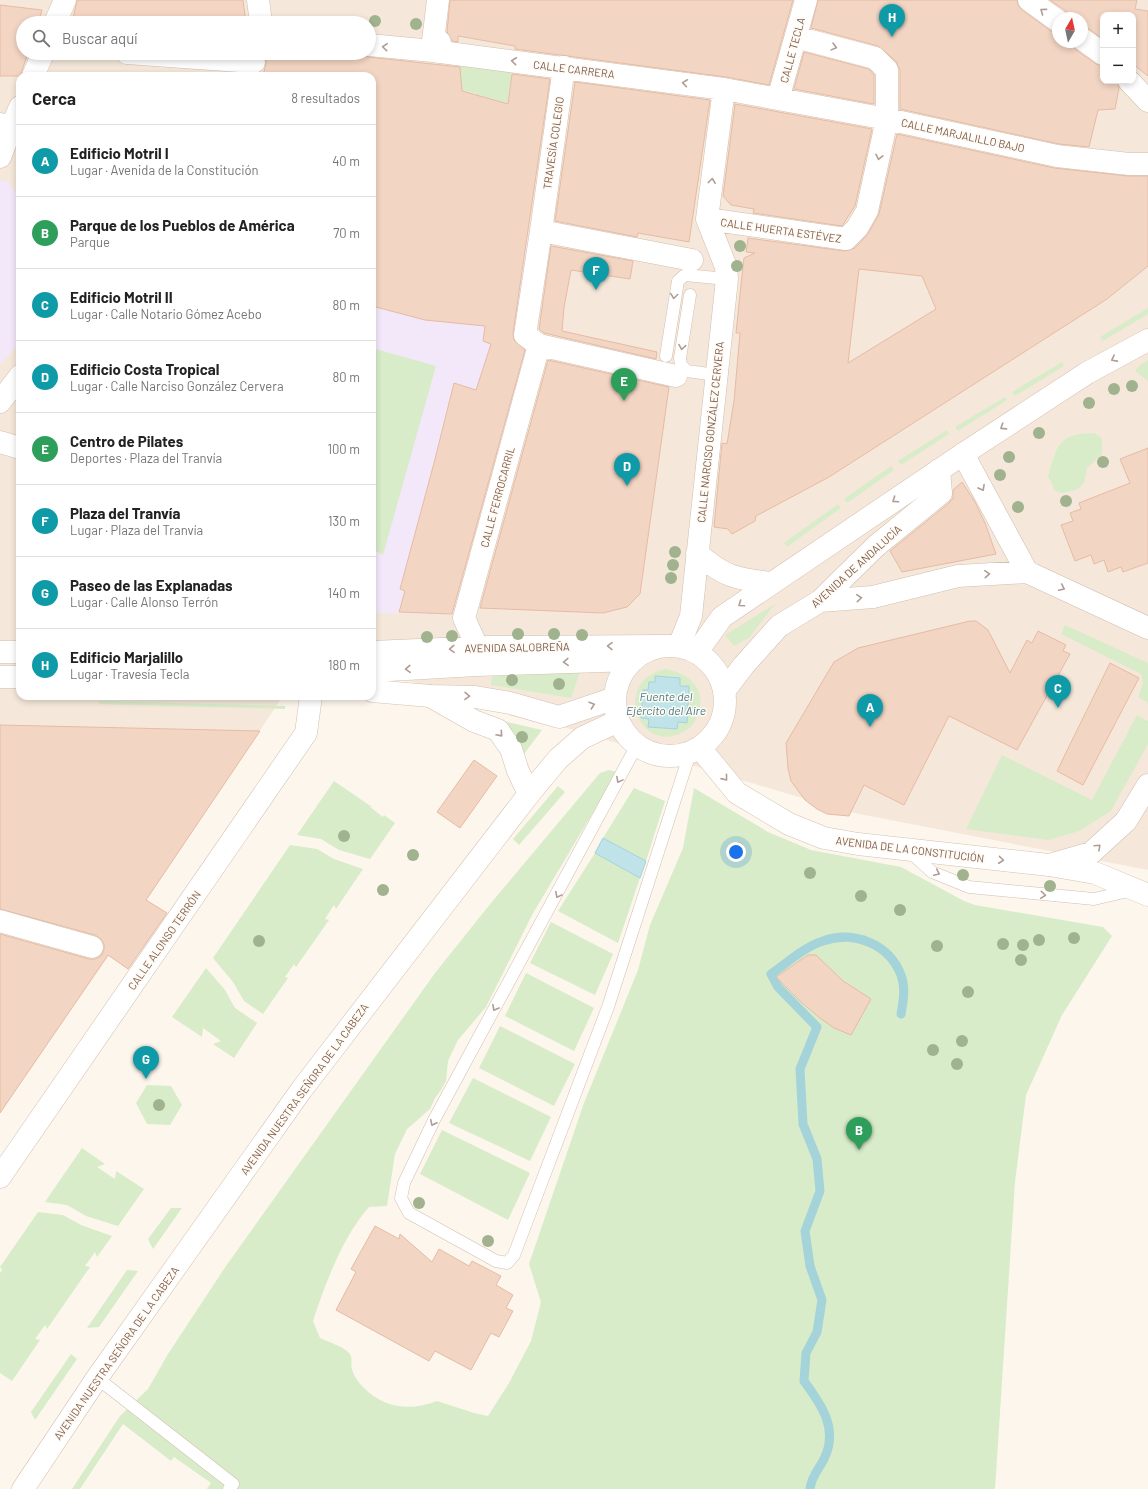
<!DOCTYPE html>
<html lang="es">
<meta charset="utf-8">
<style>
body{margin:0;font-family:Barlow,sans-serif;background:#f2f2f2;color:#222}
.controls{position:absolute;right:12px;top:12px;display:grid;overflow:hidden;border-radius:8px;box-shadow:0 2px 6px #0003}
.controls button{width:36px;height:36px;display:grid;place-items:center;padding:0;border:0;border-bottom:1px solid #e0e0e0;background:#fff;color:#222;font:20px sans-serif}
.compass{position:absolute;left:1052px;top:12px;width:36px;height:36px;border-radius:50%;background:#fff;box-shadow:0 2px 6px #0003;rotate:9deg}
.you{position:absolute;left:736px;top:852px;width:14px;height:14px;margin:-10px;border:3px solid #fff;border-radius:50%;background:#1a73e8;box-shadow:0 0 0 6px #1a73e833}
.badge{display:grid;place-items:center;width:26px;height:26px;border-radius:50%;background:#b45309;color:#fff;font-size:13px;font-weight:700}
.pin{position:absolute;translate:-50% -33px;filter:drop-shadow(0 1px 2px #0008)}
.pin::after{content:'';position:absolute;top:21px;width:14px;height:12px;background:inherit;clip-path:polygon(0 0,100% 0,50% 100%)}
.list{margin:0;padding:0;list-style:none}
h2{display:flex;justify-content:space-between;align-items:center;height:52px;margin:0;padding:0 16px;font-size:17px}
h2 small{font-size:13px;font-weight:400;color:#767676}
.list li{display:grid;grid-template-columns:26px 1fr auto;gap:12px;align-items:center;box-sizing:border-box;height:72px;padding:0 16px;border-top:1px solid #e0e0e0}
.list b{display:block;font-size:15px;white-space:nowrap}
.list p{margin:0;font-size:13px;white-space:nowrap;color:#767676}
.list em{font-size:13px;font-style:normal;color:#767676}
.icon{flex:none;width:22px;height:22px;fill:none;stroke:currentColor;stroke-width:2;stroke-linecap:round;stroke-linejoin:round}
.map{position:relative;flex:none;width:1148px;height:1489px;overflow:hidden}
.search{position:absolute;background:#fff;box-shadow:0 2px 6px #0003;left:16px;top:16px;width:360px;height:44px;display:flex;align-items:center;gap:10px;box-sizing:border-box;padding:0 14px;border-radius:22px;color:#767676;font-size:15px}
.panel{position:absolute;background:#fff;box-shadow:0 2px 6px #0003;left:16px;top:72px;width:360px;height:628px;border-radius:12px}
.map>svg:first-child{display:block}
</style>
<div class="map">
<svg width="1148" height="1489" viewBox="0 0 1148 1489">
<rect width="100%" height="100%" fill="#fdf6ec"/>
<path fill="#f5e8da" fill-rule="evenodd" d="M0,0h1148v870l-299,-58 -477,-142v-594h-352v620h263l-164,245 -119,172zM1103,15h30v66h-30zM1058,18h24v24h-24zM23,23h346v30h-346z"/>
<path fill="#f3e8fa" d="M0,181h8l9,14h3v147l-20,23z
M442,222l91,16 -17,95h-4l-1,5 18,7 -39,131 -37,138 -81,-1v-359z"/>
<path fill="#d8ecc9" fill-rule="evenodd" d="M460,64l52,7 -10,74 -34,5 8,-57 -14,-2z
M1148,308v6l-45,27 -3,-4z
M372,348l64,18 -53,189 -11,-6z
M1148,360v21l-13,-10 5,-6z
M1062,362l2,4 -49,30 -3,-4z
M1005,397l2,3 -49,31 -3,-4z
M947,430l2,4 -48,31 -3,-4z
M1094,433l8,5v16l-15,14 -3,15 -8,7 -14,3 -7,-2 -7,-15c10,-32 10,-42 46,-43z
M891,466l3,4 -47,33 -3,-4z
M838,504l3,4 -54,39 -3,-4z
M775,604l-26,34 -15,8 -9,-11z
M1065,625l83,38v40l-10,-6 5,-14 -2,-9 -80,-40z
M665,669c28,4 45,25 30,52 -3,6 -9,10 -16,13 -41,17 -67,-52 -14,-65zM655,682l34,4 -11,36 -1,7 -28,-10 -8,-1 2,-28h5z
M580,671l-9,27 -80,-13 1,-11z
M99,701l186,5v3l-186,-5z
M1137,715l11,6v23l-37,67 -32,20 -30,9 -83,-11 36,-74 90,45z
M498,720l44,10 -18,24z
M609,770l8,2 -85,143 -46,92 -28,33 -10,21 -2,20 -5,9 -6,8 -5,11 -23,20 -12,25 -8,52 -18,1c-26,29 -44,77 -56,114l7,17c8,4 22,8 28,14 6,5 2,11 4,17 1,6 7,14 11,18 21,22 48,24 74,14l37,12 14,3 21,-33 22,-42 10,-39 -12,-38 55,-161 54,-133 12,-45 33,-77 11,-60 74,44 43,18 90,17 63,34 11,4 128,22 9,9 -50,79 -36,80 -11,87 -20,307h-788l4,-6 -37,-26 -3,4 -48,-37 -43,65h-8l48,-73 28,-27 20,-35 58,-88 209,-293 56,-70 109,-130z
M334,781l38,26h-2l13,10 1,-2 11,8 -25,36 -31,-9 -18,-11 -24,-4z
M558,786l7,6 -46,53 -6,-6z
M634,788l31,13 -19,60 -43,-23z
M290,845l27,4 17,10 29,10 -27,40 -2,-4 -9,14 4,1 -33,47 -2,-3 -9,13 3,1 -25,36 -19,-13 -11,-19 -20,-24z
M595,853l45,25 -22,65 -60,-32z
M551,922l62,32 -18,41 -65,-32z
M206,968l19,22 10,18 22,15 -23,35 -21,-14 8,-3 -18,-13 -1,9 -30,-20z
M526,973l68,35 -20,43 -69,-35z
M500,1026l75,38 -21,42 -75,-38z
M473,1078l78,39 -21,44 -81,-38z
M147,1085l24,1 11,19 -12,20 -23,-1 -11,-21z
M442,1130l88,43 -22,47 -88,-46z
M82,1148l23,16 -8,3 18,12 1,-8 28,18 -26,37 -32,-10 -19,-11 -22,-3z
M171,1208h11l-29,41 -5,-10z
M38,1212l25,3 18,10 31,11 -15,21 -2,-5 -10,14 5,1 -43,62 -2,-4 -10,14 5,1 -28,41 -12,-8v-100l2,-3 -2,-3z
M127,1270l11,1 -39,56 -12,1z
M71,1354l6,5 -42,61 -4,-8z"/>
<path fill="#bfe3e8" stroke="#a5d3da" d="M655,676l25,2v8h9l-2,37 -9,-1 -1,7 -29,-2 1,-8 -8,-1 2,-28h5l1,-8h6z
M603,838l43,23 -6,17 -45,-25z"/>
<g fill="none" stroke-linecap="round" stroke-linejoin="round">
<path stroke="#a5d3da" stroke-width="9" d="M810,1489c1,-12 9,-20 14,-30 15,-30 -3,-55 -20,-78l2,-28 11,-21 5,-32 -12,-34 -5,-35 15,-40 -3,-32 -14,-35 -3,-55 17,-42 -39,-40 -7,-13c16,-11 33,-27 52,-33 31,-11 66,3 78,34 5,13 2,27 0,39"/>
</g>
<path fill="#f3d5c3" stroke="#e6bba3" fill-rule="evenodd" d="M77,0h166l3,23h-174z
M450,0h343l-24,85 -43,-8 -211,-28v-3l-57,-10v6l-6,-1 -5,-9z
M818,0h199l1,5 4,5 29,21 7,2v9h12l5,7 21,15 7,2v15h14l2,7 -4,21 -17,1 -9,37 -30,-3 -159,-35v-39l-4,-9 -18,-15 -67,-18z
M1050,0h87l-2,9 13,2v65l-15,-12v-49h-30v24l-14,-10 -7,-2v-9h-12l-4,-7z
M0,5l42,5 -4,13h-15v30h5l-8,23h-20z
M804,52l65,17 5,6v29l-80,-15z
M265,53h82l14,1 7,3 92,10 2,24 46,13 4,-30 38,5 -37,254 1,7 11,10 -73,264 -53,-2 6,-21 -5,-2 34,-126 20,-80 22,7 15,-46 -8,-3 2,-15 -60,-6 -53,-14v-230h-109l3,-13z
M575,82l135,18 -21,142 -51,-9 -1,4 -82,-16z
M735,104l137,25 -17,77 -13,20 -89,-13 1,-4 -23,-4 -8,-9z
M897,134l157,34 74,8h20v90l-41,33 -278,178 -73,39 -1,5 -23,13 -4,-5 -14,-2 8,-84 5,1 7,-43 6,-68h-4l7,-67 1,-8 11,-5 -9,-1 2,-14 96,13 11,-3 13,-14 11,-20zM859,269l63,7 14,33 -88,54z
M551,246l82,15 -3,18 -59,-9 -7,37 -2,24 95,21 -1,7 -112,-26 -5,-4z
M548,360l121,27 -29,207 -13,13 -24,6 -123,-5z
M1148,448v115l-25,9 -2,-5 -13,5 -4,-12 -10,4 -3,-9 -16,6 -14,-36 12,-4 -3,-8 11,-4 -2,-6 51,-20 -10,-24z
M962,482l13,20 10,21 11,31 -94,18 -12,-21 59,-48 4,-5v-8z
M970,621h6l12,9 22,43 17,-33 5,3 6,-12 28,14 -3,6 7,3 -53,96 -68,-34 -45,89 -40,-20 -15,31 -22,-2 -10,-5 -12,-9 -14,-19 -3,-13 -2,-25 48,-81 24,-14z
M1110,663l29,15 -56,107 -26,-14z
M0,725l260,6 -114,169 21,13 -39,56 -20,-14 -108,158v-179l89,25h6l6,-3 3,-6v-6l-3,-5 -6,-4 -95,-26z
M474,760l23,16 -37,52 -23,-16z
M808,955h8l27,26 28,18 -20,36 -17,-7 -14,-10 -19,-16 -25,-25z
M375,1226l24,13 1,-5 32,28 7,-13 30,17 3,-5 29,15 -5,9 17,10 -7,13 7,3 -14,26 -8,-4 -20,37 -36,-19 -6,10 -93,-51 20,-38 -5,-3z"/>
<g fill="none" stroke-linecap="round" stroke-linejoin="round">
<defs>
<path id="lane" d="M690,295l-10,63 1,7 6,6 29,4
M666,356l12,-75 7,-6 42,4
M637,745l-203,375 -30,63 -3,15 8,15 87,48 11,2 7,-8 94,-248 82,-254
M910,852l22,20 37,15 125,12 39,-9
M97,1378l136,106 -4,5"/>
<path id="street" d="M258,0l3,23
M438,0l-5,41 7,1 -1,10
M1029,0l29,21
M55,23l10,-23
M1082,39l21,15
M369,45l64,6 291,38 163,30 170,37 72,8h19
M127,53l127,9
M564,67l-23,164 151,29
M33,76l10,-23
M1129,81l19,20
M778,99l28,-99
M0,124l12,2 8,-19
M0,157l12,-31
M707,219l139,20 11,-11 10,-17 20,-92v-49l-12,-12 -79,-21
M541,231l-16,104 14,10 137,31
M0,402l20,-26
M0,442l20,6
M963,454l64,118
M697,553c27,24 39,26 75,30
M820,601l53,-4 85,-21 69,-4 121,56
M679,646l12,-30 36,-337 -1,-12 -19,-48 17,-130
M477,647l-13,-29 75,-273
M0,652h20
M372,652l117,-5 174,-1
M725,690l19,-25 35,-39 41,-25 56,-55 65,-53 -2,-23
M430,696l44,25 24,9 13,19 7,22 11,23
M1049,865l42,-12 35,-32 22,-36
M0,921l92,26
M0,1177l306,-444 5,-37"/>
<path id="secondary" d="M615 701a55 55 0 1 1 110 0a55 55 0 1 1-110 0Z
M697,652l25,-35 241,-163 124,-81 61,-33
M372,671l104,-6 157,-5
M0,677h20
M372,691l58,5 45,1 35,6 49,14 56,-19
M700,748l37,45 52,31 35,14 34,6 191,21 46,8 53,22
M23,1489l74,-111 205,-289 227,-295 29,-35 24,-21 36,-17"/>
</defs>
<use href="#lane" stroke="#d1beb0" stroke-width="13"/>
<use href="#street" stroke="#d1beb0" stroke-width="23"/>
<use href="#secondary" stroke="#d6c0b0" stroke-width="23"/>
<use href="#lane" stroke="#fff" stroke-width="12"/>
<use href="#street" stroke="#fff" stroke-width="22"/>
<use href="#secondary" stroke="#fff" stroke-width="22"/>
</g>
<g fill="#a0b28e">
<circle cx="375" cy="21" r="6"/>
<circle cx="416" cy="24" r="6"/>
<circle cx="740" cy="246" r="6"/>
<circle cx="737" cy="266" r="6"/>
<circle cx="1132" cy="386" r="6"/>
<circle cx="1114" cy="389" r="6"/>
<circle cx="1089" cy="403" r="6"/>
<circle cx="1039" cy="433" r="6"/>
<circle cx="1009" cy="457" r="6"/>
<circle cx="1103" cy="462" r="6"/>
<circle cx="1000" cy="475" r="6"/>
<circle cx="1066" cy="501" r="6"/>
<circle cx="1018" cy="507" r="6"/>
<circle cx="675" cy="552" r="6"/>
<circle cx="673" cy="565" r="6"/>
<circle cx="671" cy="578" r="6"/>
<circle cx="518" cy="634" r="6"/>
<circle cx="554" cy="634" r="6"/>
<circle cx="582" cy="635" r="6"/>
<circle cx="452" cy="636" r="6"/>
<circle cx="427" cy="637" r="6"/>
<circle cx="512" cy="680" r="6"/>
<circle cx="559" cy="684" r="6"/>
<circle cx="522" cy="737" r="6"/>
<circle cx="344" cy="836" r="6"/>
<circle cx="738" cy="848" r="6"/>
<circle cx="413" cy="855" r="6"/>
<circle cx="810" cy="873" r="6"/>
<circle cx="963" cy="875" r="6"/>
<circle cx="1050" cy="886" r="6"/>
<circle cx="383" cy="890" r="6"/>
<circle cx="861" cy="896" r="6"/>
<circle cx="900" cy="910" r="6"/>
<circle cx="1074" cy="938" r="6"/>
<circle cx="1039" cy="940" r="6"/>
<circle cx="259" cy="941" r="6"/>
<circle cx="1003" cy="944" r="6"/>
<circle cx="1023" cy="945" r="6"/>
<circle cx="937" cy="946" r="6"/>
<circle cx="1021" cy="960" r="6"/>
<circle cx="968" cy="992" r="6"/>
<circle cx="962" cy="1041" r="6"/>
<circle cx="933" cy="1050" r="6"/>
<circle cx="957" cy="1064" r="6"/>
<circle cx="159" cy="1105" r="6"/>
<circle cx="419" cy="1203" r="6"/>
<circle cx="488" cy="1241" r="6"/>
</g>
<defs><path id="oneway-chevron" d="M-2-3.5L2.5 0L-2 3.5" fill="none" stroke-width="1.6" stroke-linecap="round" stroke-linejoin="round"/></defs>
<g stroke="#af9d94">
<use href="#oneway-chevron" transform="translate(1043 11) rotate(-144)"/>
<use href="#oneway-chevron" transform="translate(385 47) rotate(-175)"/>
<use href="#oneway-chevron" transform="translate(834 47) rotate(15)"/>
<use href="#oneway-chevron" transform="translate(514 61) rotate(-174)"/>
<use href="#oneway-chevron" transform="translate(685 83) rotate(-172)"/>
<use href="#oneway-chevron" transform="translate(879 157) rotate(102)"/>
<use href="#oneway-chevron" transform="translate(712 181) rotate(-83)"/>
<use href="#oneway-chevron" transform="translate(674 296) rotate(98)"/>
<use href="#oneway-chevron" transform="translate(682 347) rotate(99)"/>
<use href="#oneway-chevron" transform="translate(1114 359) rotate(152)"/>
<use href="#oneway-chevron" transform="translate(1003 427) rotate(147)"/>
<use href="#oneway-chevron" transform="translate(982 488) rotate(61)"/>
<use href="#oneway-chevron" transform="translate(895 500) rotate(146)"/>
<use href="#oneway-chevron" transform="translate(987 574) rotate(-4)"/>
<use href="#oneway-chevron" transform="translate(1062 588) rotate(25)"/>
<use href="#oneway-chevron" transform="translate(859 598) rotate(-5)"/>
<use href="#oneway-chevron" transform="translate(741 604) rotate(145)"/>
<use href="#oneway-chevron" transform="translate(610 646) rotate(-179)"/>
<use href="#oneway-chevron" transform="translate(452 649) rotate(177)"/>
<use href="#oneway-chevron" transform="translate(566 662) rotate(178)"/>
<use href="#oneway-chevron" transform="translate(408 669) rotate(177)"/>
<use href="#oneway-chevron" transform="translate(467 696) rotate(1)"/>
<use href="#oneway-chevron" transform="translate(592 705) rotate(-19)"/>
<use href="#oneway-chevron" transform="translate(500 734) rotate(49)"/>
<use href="#oneway-chevron" transform="translate(725 778) rotate(51)"/>
<use href="#oneway-chevron" transform="translate(619 780) rotate(118)"/>
<use href="#oneway-chevron" transform="translate(1098 847) rotate(-43)"/>
<use href="#oneway-chevron" transform="translate(1001 860) rotate(6)"/>
<use href="#oneway-chevron" transform="translate(937 873) rotate(25)"/>
<use href="#oneway-chevron" transform="translate(558 895) rotate(118)"/>
<use href="#oneway-chevron" transform="translate(1043 895) rotate(5)"/>
<use href="#oneway-chevron" transform="translate(495 1008) rotate(119)"/>
<use href="#oneway-chevron" transform="translate(433 1123) rotate(116)"/>
</g>
<g text-anchor="middle" dominant-baseline="central" stroke-width="3" stroke-linejoin="round" paint-order="stroke">
<g font-size="11" fill="#7a5c4d" stroke="#fffaf3">
<text transform="translate(792 50) rotate(-75)">CALLE TECLA</text>
<text transform="translate(574 69) rotate(7)">CALLE CARRERA</text>
<text transform="translate(963 135) rotate(12)">CALLE MARJALILLO BAJO</text>
<text transform="translate(553 143) rotate(-82)">TRAVESÍA COLEGIO</text>
<text transform="translate(781 230) rotate(8)">CALLE HUERTA ESTÉVEZ</text>
<text transform="translate(710 432) rotate(-84)">CALLE NARCISO GONZÁLEZ CERVERA</text>
<text transform="translate(497 497) rotate(-75)">CALLE FERROCARRIL</text>
<text transform="translate(856 566) rotate(-42)">AVENIDA DE ANDALUCÍA</text>
<text transform="translate(517 647) rotate(-1)">AVENIDA SALOBREÑA</text>
<text transform="translate(910 849) rotate(7)">AVENIDA DE LA CONSTITUCIÓN</text>
<text transform="translate(164 940) rotate(-55)">CALLE ALONSO TERRÓN</text>
<text transform="translate(304 1089) rotate(-54)">AVENIDA NUESTRA SEÑORA DE LA CABEZA</text>
<text transform="translate(116 1353) rotate(-55)">AVENIDA NUESTRA SEÑORA DE LA CABEZA</text>
</g>
<g font-size="12" font-style="italic" fill="#437c86" stroke="#fffaf3">
<text x="666" y="696">Fuente del<tspan x="666" dy="14">Ejército del Aire</tspan></text>
</g>
</g>
</svg>
<div class="controls">
<button>+</button>
<button>−</button>
</div>
<svg class="compass" viewBox="-18 -18 36 36"><path d="M0-13l5 13h-10z" fill="#e53935"/><path d="M0 13l5-13h-10z" fill="#767676"/></svg>
<div class="you"></div>
<div class="pin badge" style="left:870px;top:727px;background:#0f9aa8">A</div>
<div class="pin badge" style="left:859px;top:1150px;background:#2e9e5b">B</div>
<div class="pin badge" style="left:1058px;top:708px;background:#0f9aa8">C</div>
<div class="pin badge" style="left:627px;top:486px;background:#0f9aa8">D</div>
<div class="pin badge" style="left:624px;top:401px;background:#2e9e5b">E</div>
<div class="pin badge" style="left:596px;top:290px;background:#0f9aa8">F</div>
<div class="pin badge" style="left:146px;top:1079px;background:#0f9aa8">G</div>
<div class="pin badge" style="left:892px;top:37px;background:#0f9aa8">H</div>
<div class="search"><svg class="icon" aria-label="search" viewBox="0 0 24 24"><circle cx="10" cy="10" r="6"/><path d="M15 15l6 6"/></svg>Buscar aquí</div>
<section class="panel">
<h2>Cerca<small>8 resultados</small></h2>
<ul class="list">
<li><span class="badge" style="background:#0f9aa8">A</span><div><b>Edificio Motril I</b><p>Lugar · Avenida de la Constitución</p></div><em>40 m</em></li>
<li><span class="badge" style="background:#2e9e5b">B</span><div><b>Parque de los Pueblos de América</b><p>Parque</p></div><em>70 m</em></li>
<li><span class="badge" style="background:#0f9aa8">C</span><div><b>Edificio Motril II</b><p>Lugar · Calle Notario Gómez Acebo</p></div><em>80 m</em></li>
<li><span class="badge" style="background:#0f9aa8">D</span><div><b>Edificio Costa Tropical</b><p>Lugar · Calle Narciso González Cervera</p></div><em>80 m</em></li>
<li><span class="badge" style="background:#2e9e5b">E</span><div><b>Centro de Pilates</b><p>Deportes · Plaza del Tranvía</p></div><em>100 m</em></li>
<li><span class="badge" style="background:#0f9aa8">F</span><div><b>Plaza del Tranvía</b><p>Lugar · Plaza del Tranvía</p></div><em>130 m</em></li>
<li><span class="badge" style="background:#0f9aa8">G</span><div><b>Paseo de las Explanadas</b><p>Lugar · Calle Alonso Terrón</p></div><em>140 m</em></li>
<li><span class="badge" style="background:#0f9aa8">H</span><div><b>Edificio Marjalillo</b><p>Lugar · Travesía Tecla</p></div><em>180 m</em></li>
</ul>
</section>
</div>
